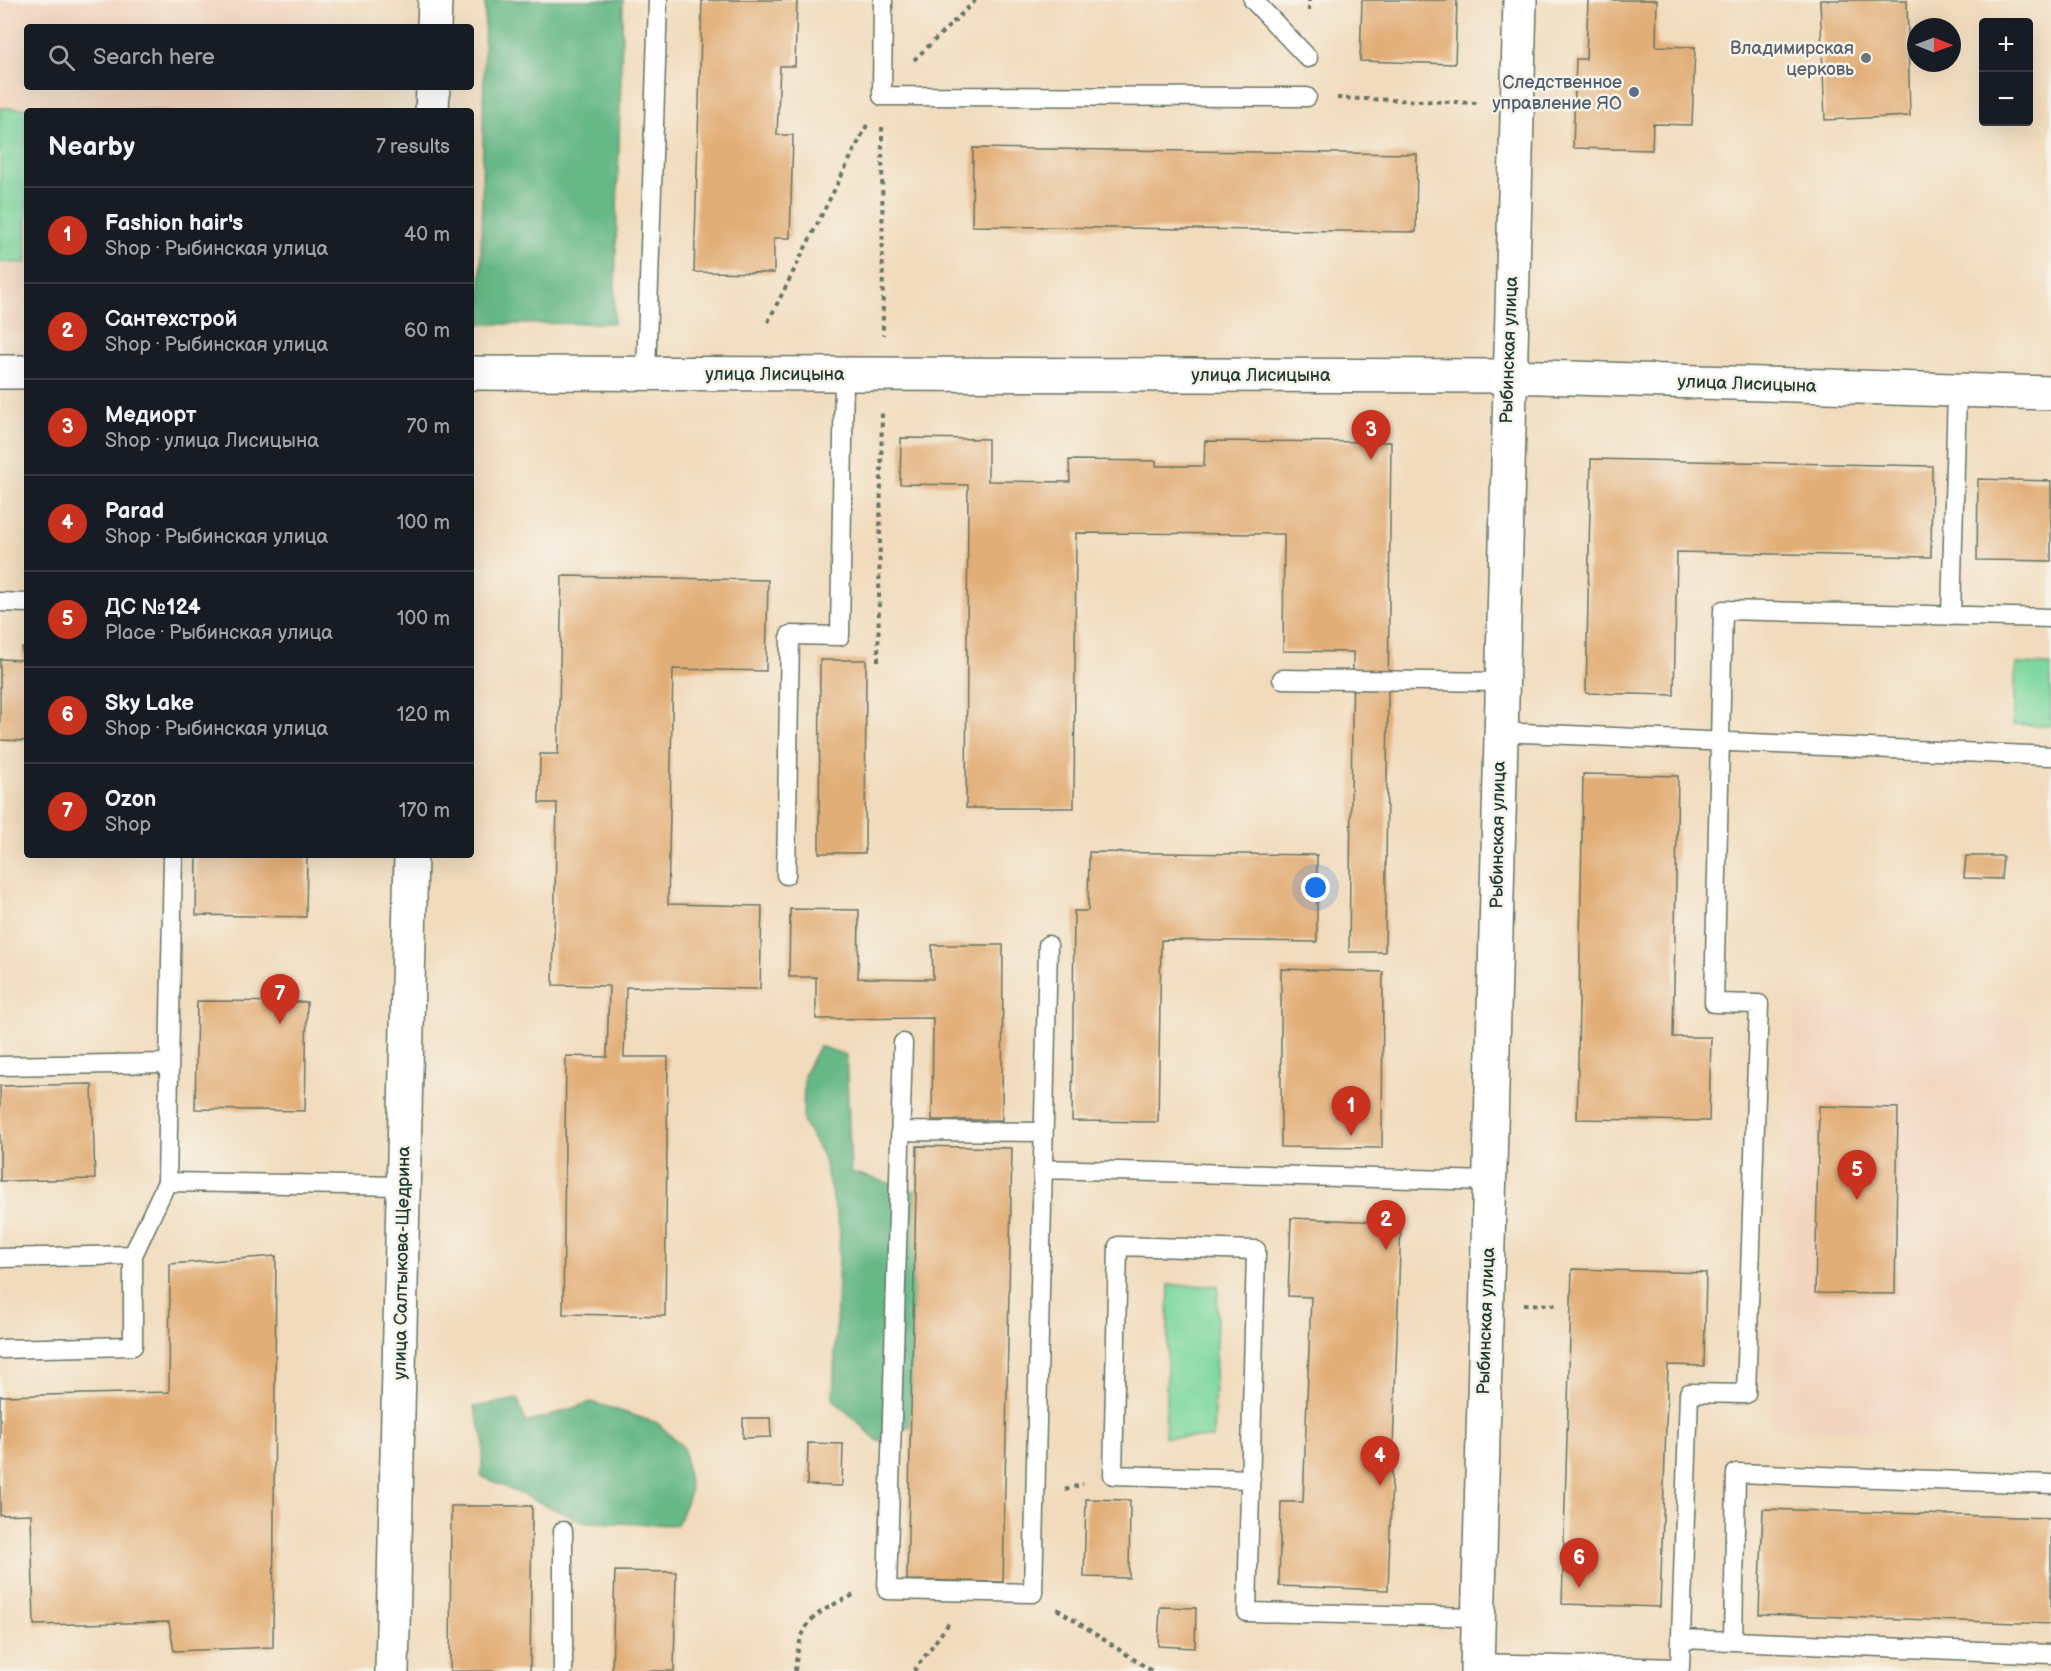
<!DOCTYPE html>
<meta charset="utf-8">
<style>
body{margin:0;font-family:"Balsamiq Sans",sans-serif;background:#20242c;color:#f1f3f6}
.controls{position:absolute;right:18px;top:18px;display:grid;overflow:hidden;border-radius:6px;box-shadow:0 6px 24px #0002}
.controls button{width:54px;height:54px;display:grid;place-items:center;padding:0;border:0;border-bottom:2px solid #363941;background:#171b24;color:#f1f3f6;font:30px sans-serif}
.compass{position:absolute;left:1907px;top:18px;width:54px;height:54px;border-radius:50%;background:#171b24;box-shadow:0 6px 24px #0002;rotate:91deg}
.you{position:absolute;left:1316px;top:888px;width:21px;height:21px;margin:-15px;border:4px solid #fff;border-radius:50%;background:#1a73e8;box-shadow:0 0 0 9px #1a73e833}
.badge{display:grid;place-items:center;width:39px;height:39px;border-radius:50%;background:#c8321e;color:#fff;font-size:20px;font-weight:700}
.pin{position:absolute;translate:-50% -50px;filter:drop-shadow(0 2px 3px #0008)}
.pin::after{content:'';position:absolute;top:32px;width:21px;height:18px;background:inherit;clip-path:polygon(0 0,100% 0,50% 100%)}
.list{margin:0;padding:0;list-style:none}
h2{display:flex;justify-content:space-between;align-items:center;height:78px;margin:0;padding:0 24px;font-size:26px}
h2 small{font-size:20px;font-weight:400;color:#9ea1a6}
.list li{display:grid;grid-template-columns:39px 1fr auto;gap:18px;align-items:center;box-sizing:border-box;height:96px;padding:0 24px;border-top:2px solid #363941}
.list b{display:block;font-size:22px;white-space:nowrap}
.list p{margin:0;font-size:20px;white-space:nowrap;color:#9ea1a6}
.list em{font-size:20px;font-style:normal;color:#9ea1a6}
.icon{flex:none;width:33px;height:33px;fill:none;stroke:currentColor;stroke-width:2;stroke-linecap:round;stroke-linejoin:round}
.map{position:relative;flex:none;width:2051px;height:1671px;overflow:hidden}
.search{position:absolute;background:#171b24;box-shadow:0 6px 24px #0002;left:24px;top:24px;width:450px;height:66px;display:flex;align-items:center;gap:15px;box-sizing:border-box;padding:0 21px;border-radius:6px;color:#9ea1a6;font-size:22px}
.panel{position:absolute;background:#171b24;box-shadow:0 6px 24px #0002;left:24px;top:108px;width:450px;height:750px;border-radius:6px}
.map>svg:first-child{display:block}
</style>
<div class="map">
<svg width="2051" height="1671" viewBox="0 0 2051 1671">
<rect width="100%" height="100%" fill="#f7f3e8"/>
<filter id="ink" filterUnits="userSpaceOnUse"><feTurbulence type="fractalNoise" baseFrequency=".0167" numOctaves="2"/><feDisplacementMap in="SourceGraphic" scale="12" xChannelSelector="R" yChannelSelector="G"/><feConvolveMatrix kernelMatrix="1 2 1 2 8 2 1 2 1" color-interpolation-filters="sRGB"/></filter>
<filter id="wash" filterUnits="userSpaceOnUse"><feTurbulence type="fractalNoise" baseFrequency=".008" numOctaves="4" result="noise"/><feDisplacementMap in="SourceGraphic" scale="24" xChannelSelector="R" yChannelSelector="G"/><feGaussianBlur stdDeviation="1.35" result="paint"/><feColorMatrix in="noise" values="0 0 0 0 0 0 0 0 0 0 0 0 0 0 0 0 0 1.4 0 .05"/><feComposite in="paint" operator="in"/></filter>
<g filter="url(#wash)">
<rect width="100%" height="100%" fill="#f1dbbc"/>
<path fill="#f2d4be" d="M0,0h335l-1,27h-307v60h307v24h-307v222h-27z
M1796,1005l234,12 -21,419 -237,-8z"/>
<path fill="#7ed89f" stroke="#4e8a6a" stroke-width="1.5" d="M0,108l169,3h-142v152l-27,-1z
M2016,664l35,1v61l-38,-2z
M1169,1285l49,1 -5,152 -48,-1z"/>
<path fill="#66b886" stroke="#427a5d" stroke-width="1.5" d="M485,0h138l-9,323 -134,1z
M819,1046l27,9 5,117 65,19 -5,235 -33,15 -45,-42 7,-169 -17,-74 -20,-35 1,-46z
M518,1399l8,24 66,-21 65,21 27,25 6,44 -13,33 -94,-3 -102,-46 3,-36 -10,-33z"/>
<g id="blocks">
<path fill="#e2ae77" d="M702,0h95l-2,66h-15l-3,69h16l-3,103h-16v35l-80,-1z
M1362,0h95l-2,64 -95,-3z
M1588,0h69l-1,46 39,1 -3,78 -39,-1 -1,26 -79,-2 3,-89h10z
M1820,0h87l3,116 -85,4z
M973,148l444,6 -1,78 -444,-6z
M901,438l87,1v42l82,1 -1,-22 87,1v5h48l1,-25 186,1 -6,510h-36l4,-300 -70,-1 1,-117 -208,-1 -2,275h-108l2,-323 -68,-1z
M1591,459l341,7 -1,91 -254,-5 -3,143 -88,-2z
M1978,479l73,2v80l-74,-1z
M562,576l206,4 -2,91 -93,-2 -5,235 94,2 -2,83 -134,-2 -2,70h44l-3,259 -102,-2 3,-258 41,1 2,-71 -56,-1 4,-182h-18l1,-49h18z
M22,648h5v93l-27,-1v-81l22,1z
M820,660h46l-1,193h-46z
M1583,774l95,2 -5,261h38l-2,84 -132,-2z
M1089,852l228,3v87l-156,-2 -3,182 -86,-1 2,-210h14z
M197,855h110l-1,62 -110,-2z
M1966,856h37l-2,23 -37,-1z
M790,909l69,1 -1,68 75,1 -1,-34h71l-1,175h-70l1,-102 -117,1v-42h-27z
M1281,969l102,3 -1,176 -101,-1z
M197,1001l110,1 -2,109 -110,-2z
M92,1084l3,95 -95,2v-95z
M1819,1106l79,2 -3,186 -80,-1z
M917,1146l95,2 -9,434 -96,-2z
M1291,1218l110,5 -13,367 -109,-4 2,-84h22l8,-205 -23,-1z
M276,1256l-3,391 -99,4 -5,-29 -135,3 -3,-111 -31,1v-119l169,-4 1,-128z
M1572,1269l134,4 -2,93 -36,-1 -8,242 -98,-3z
M743,1418h27l1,19 -28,1z
M808,1443l35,1 -1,42 -35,-1z
M1086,1499l44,1 -1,78 -45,-1z
M451,1506h81l-2,165h-80z
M1763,1509l288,9v106l-292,-10z
M615,1571l61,1 -2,99h-62z
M1160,1607l36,1 -1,40 -37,-2z"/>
</g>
</g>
<g filter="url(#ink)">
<use href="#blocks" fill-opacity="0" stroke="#687464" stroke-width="1.5"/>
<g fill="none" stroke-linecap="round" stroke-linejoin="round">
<defs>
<path id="service" d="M883,0l-1,96 425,1
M1253,0l55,58
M646,374l12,-374
M0,602l27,1
M1951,616l6,-226
M1282,679l219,3
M1500,732l551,24
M786,875l4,-240 50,1 4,-262
M903,1043l-16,547 146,3 15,-648
M0,1066l169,-3
M900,1131l143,1
M1042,1169l448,12
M167,1182l6,-327
M0,1258l133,-3 34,-73 237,4
M0,1349l133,-3v-91
M1251,1479l-138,-4 5,-229 138,4 -9,362 231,5
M2051,1484l-315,-11 -3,168 318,13
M1681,1639l52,2
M1477,1663l203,5 9,-275 57,1 13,-390 -45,-1 9,-393 328,8
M563,1671v-140"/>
<path id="minor" d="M434,27l1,-27
M432,111l1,-24
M0,372h27
M471,373l1037,3 543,17
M392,1671l19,-816
M1477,1671l43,-1671"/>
</defs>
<use href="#service" stroke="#687464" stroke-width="21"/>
<use href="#minor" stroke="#687464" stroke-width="36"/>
<path stroke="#687464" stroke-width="4" stroke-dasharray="4.5 4.5" stroke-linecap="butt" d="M1309,11v-11
M914,60l62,-60
M1337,98l142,5
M882,127l1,208
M768,322l101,-201
M878,661l4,-249
M1524,1304l32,1
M1065,1490l18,-6
M1057,1609l95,62
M795,1671c5,-51 17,-57 61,-77
M914,1671l35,-48"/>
<use href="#service" stroke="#fff" stroke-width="18"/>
<use href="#minor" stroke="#fff" stroke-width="33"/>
</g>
</g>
<circle fill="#6b7280" stroke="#f7f3e8" stroke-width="2" cx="1866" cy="58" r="6"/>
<circle fill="#5c6f8a" stroke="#f7f3e8" stroke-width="2" cx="1634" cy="92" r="6"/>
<g text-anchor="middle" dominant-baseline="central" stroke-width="5" stroke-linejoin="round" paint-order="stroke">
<g font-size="18" fill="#5b616d" stroke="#f7f3e8" text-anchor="end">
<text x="1854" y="48">Владимирская<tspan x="1854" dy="21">церковь</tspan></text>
</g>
<g font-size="18" fill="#4e5e75" stroke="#f7f3e8" text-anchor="end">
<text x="1622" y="82">Следственное<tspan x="1622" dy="21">управление ЯО</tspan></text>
</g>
<g font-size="18" fill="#1f3d34" stroke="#f7f3e8">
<text transform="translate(1509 350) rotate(-88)">Рыбинская улица</text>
<text x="775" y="374">улица Лисицына</text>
<text x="1261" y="375">улица Лисицына</text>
<text transform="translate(1747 384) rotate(2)">улица Лисицына</text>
<text transform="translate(1498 835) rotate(-89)">Рыбинская улица</text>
<text transform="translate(402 1263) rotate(-89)">улица Салтыкова-Щедрина</text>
<text transform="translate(1486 1321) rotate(-88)">Рыбинская улица</text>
</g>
</g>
</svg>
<div class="controls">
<button>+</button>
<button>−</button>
</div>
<svg class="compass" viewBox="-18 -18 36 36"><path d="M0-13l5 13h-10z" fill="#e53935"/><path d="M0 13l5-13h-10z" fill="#9ea1a6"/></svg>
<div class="you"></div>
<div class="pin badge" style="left:1351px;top:1136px">1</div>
<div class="pin badge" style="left:1386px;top:1250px">2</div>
<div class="pin badge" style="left:1371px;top:460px">3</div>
<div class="pin badge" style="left:1380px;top:1486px">4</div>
<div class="pin badge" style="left:1857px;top:1200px">5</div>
<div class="pin badge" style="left:1579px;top:1588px">6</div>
<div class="pin badge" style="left:280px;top:1024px">7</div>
<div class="search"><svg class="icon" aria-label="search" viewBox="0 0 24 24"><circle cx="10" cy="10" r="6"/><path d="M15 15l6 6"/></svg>Search here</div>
<section class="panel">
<h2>Nearby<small>7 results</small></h2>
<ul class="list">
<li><span class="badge">1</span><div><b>Fashion hair's</b><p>Shop · Рыбинская улица</p></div><em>40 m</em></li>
<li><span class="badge">2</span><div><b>Сантехстрой</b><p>Shop · Рыбинская улица</p></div><em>60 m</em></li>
<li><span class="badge">3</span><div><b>Медиорт</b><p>Shop · улица Лисицына</p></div><em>70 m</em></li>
<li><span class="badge">4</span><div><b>Parad</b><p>Shop · Рыбинская улица</p></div><em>100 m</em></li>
<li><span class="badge">5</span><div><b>ДС №124</b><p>Place · Рыбинская улица</p></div><em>100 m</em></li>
<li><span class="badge">6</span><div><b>Sky Lake</b><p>Shop · Рыбинская улица</p></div><em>120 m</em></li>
<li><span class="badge">7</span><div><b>Ozon</b><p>Shop</p></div><em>170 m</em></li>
</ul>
</section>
</div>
